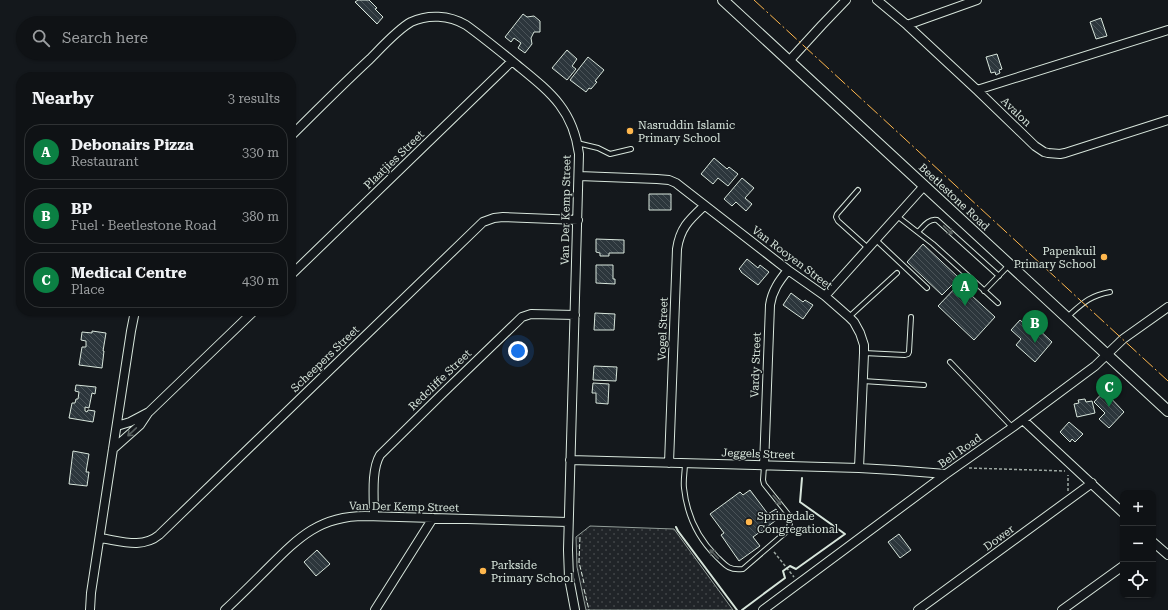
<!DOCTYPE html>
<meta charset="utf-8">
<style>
body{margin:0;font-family:"Roboto Serif",serif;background:#1d2022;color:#f1f3f6}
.controls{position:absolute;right:12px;bottom:12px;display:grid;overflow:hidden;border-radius:8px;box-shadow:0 1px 3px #0004}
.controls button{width:36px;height:36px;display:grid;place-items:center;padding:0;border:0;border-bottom:1px solid #2f3234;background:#0f1215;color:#f1f3f6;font:20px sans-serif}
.you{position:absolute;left:518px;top:351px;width:14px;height:14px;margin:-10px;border:3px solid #fff;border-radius:50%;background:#1a73e8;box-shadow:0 0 0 6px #1a73e833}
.badge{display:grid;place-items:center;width:26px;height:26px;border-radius:50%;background:#0b8043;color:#fff;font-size:13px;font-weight:700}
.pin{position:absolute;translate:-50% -33px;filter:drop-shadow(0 1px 2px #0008)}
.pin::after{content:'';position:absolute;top:21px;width:14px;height:12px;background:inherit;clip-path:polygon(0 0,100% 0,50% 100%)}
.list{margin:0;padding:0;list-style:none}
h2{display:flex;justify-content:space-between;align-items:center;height:52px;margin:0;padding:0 16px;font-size:17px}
h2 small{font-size:13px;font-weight:400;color:#9b9ea0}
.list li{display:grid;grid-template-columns:26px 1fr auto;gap:12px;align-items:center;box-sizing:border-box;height:56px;margin:0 8px 8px;padding:0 8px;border:1px solid #2f3234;border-radius:16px}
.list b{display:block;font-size:15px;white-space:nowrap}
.list p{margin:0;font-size:13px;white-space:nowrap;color:#9b9ea0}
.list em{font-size:13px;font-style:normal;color:#9b9ea0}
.icon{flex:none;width:22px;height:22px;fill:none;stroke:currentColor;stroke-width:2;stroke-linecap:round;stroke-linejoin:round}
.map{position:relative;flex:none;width:1168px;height:610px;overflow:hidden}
.search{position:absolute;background:#0f1215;box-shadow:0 1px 3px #0004;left:16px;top:16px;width:280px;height:44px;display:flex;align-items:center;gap:10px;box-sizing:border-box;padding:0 14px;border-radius:22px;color:#9b9ea0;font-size:15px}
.panel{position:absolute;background:#0f1215;box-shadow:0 1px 3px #0004;left:16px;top:72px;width:280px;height:244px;border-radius:16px}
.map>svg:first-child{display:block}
</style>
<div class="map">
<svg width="1168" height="610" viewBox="0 0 1168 610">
<defs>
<pattern id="park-dots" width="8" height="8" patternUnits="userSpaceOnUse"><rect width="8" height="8" fill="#202428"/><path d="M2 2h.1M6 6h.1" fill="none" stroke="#404447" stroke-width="1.8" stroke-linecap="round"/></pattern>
<pattern id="building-back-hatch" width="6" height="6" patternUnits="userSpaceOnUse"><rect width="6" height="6" fill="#2c363c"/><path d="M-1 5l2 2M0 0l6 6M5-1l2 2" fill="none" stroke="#4a5358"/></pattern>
</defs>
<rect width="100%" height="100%" fill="#14181c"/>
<path fill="url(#park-dots)" stroke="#939e99" d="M590,526l84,3 59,81h-147l-9,-43 -1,-30z"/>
<path fill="url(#building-back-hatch)" stroke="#d8e6dc" d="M358,0h11l8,8 -2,1 8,8 -6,7 -22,-22z
M523,14l4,3 7,-1 6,5v11h-6l-3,6 1,6 -7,9 -7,-5 3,-5 -7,-5 -3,4 -6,-5z
M1101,18l6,18 -11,3 -6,-17z
M567,50l10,9 -5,7 4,3 -9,11 -15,-12z
M997,54l5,15 -3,1 1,3 -4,2 -1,-3 -4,1 -5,-16z
M588,57l16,13 -9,11 2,1 -6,7 -2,-1 -3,4 -16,-12z
M714,158l13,11 2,-2 9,7 -10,12 -10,-8 -5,6 -12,-10z
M742,178l12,10 -9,10 7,6 -6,7 -10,-9 -4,4 -8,-7z
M649,194h22v16h-22z
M596,239l28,1v13h-15v3h-9v-3l-4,-1z
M923,244l36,34 -17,17 -35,-33z
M747,259l11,9 2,-3 9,7 -11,13 -17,-13v-1l-2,-2z
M596,265h17v14h2v5l-19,-1z
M959,284l36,33 -21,23 -36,-34z
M791,293l12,9 2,-2 8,5 -10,14 -20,-14z
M595,313l20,1 -1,16h-20z
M1020,320l10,9 4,-4 18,17 -17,20 -19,-17 5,-6 -10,-9z
M92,331l14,2 -3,18h1l-2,17 -23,-3 3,-18h4v-6l-5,-1 1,-8 10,1z
M594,366l23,1 -1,14 -23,-1z
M593,383l16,1 -1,20 -12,-1v-10h-4z
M76,385l20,2 -1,7 -3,-1 -3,15 -4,-1v4l2,1 1,-2 7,1 -2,11 -24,-4 3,-15h3l1,-4h2l1,-7 -4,-1z
M1104,391l20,21 -15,16 -10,-9 6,-6 -11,-11z
M1085,399l1,3 6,-1 3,12 -18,4 -3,-13 5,-1 -1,-3z
M1069,422l14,12 -8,8 -3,-3 -2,3 -10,-10z
M73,451l16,3 -3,18h3l-2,14 -18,-2z
M750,490l18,24 8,-5 6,7 -29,21 7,9 -21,15 -18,-26 3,-2 -14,-19 30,-22 3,3z
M899,534l12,16 -11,8 -12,-16z
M317,550l13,14 -14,12 -12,-14z"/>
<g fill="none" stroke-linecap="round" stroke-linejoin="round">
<defs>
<path id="service" d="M577,143l21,5 12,6 21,-5
M858,190l-21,24 -1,3 2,4 30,27
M897,216l36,28 65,59
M918,232c5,-5 11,-14 19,-12l62,56
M876,240l51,48
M984,291l25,-26
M849,317l48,-44
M1067,317c16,-14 22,-21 43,-25
M864,353l41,2 3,-1 1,-2 2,-35
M950,362l62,65
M863,381l61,4
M685,463c0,8 -2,17 -1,25 3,28 13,49 32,68 9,9 13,15 27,13l43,-37c5,-6 5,-12 2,-18l-24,-30 -1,-4 1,-14"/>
<path id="minor" d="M877,0l30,25 70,65 58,56 9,6 4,1 12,1 5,-1 103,-33
M907,25l70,-25
M789,61l33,-36 24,-25
M977,90l191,-60
M291,136c26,-26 52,-52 79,-77 10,-10 28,-30 41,-37 17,-8 38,-7 55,3 18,13 35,27 51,40 33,27 56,44 62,89l-11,396 1,28 6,32
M579,176l78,3 12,1 7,3 112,87 37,26 24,21 5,5 6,11 4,12v8l-5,115
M291,275l221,-214
M825,296l99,-110
M1023,420l100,93
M117,426l13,-4 19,-10 105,-101
M113,449l27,-24 8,-12
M570,460l289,8 35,2 52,4
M669,463l8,-214c3,-21 12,-29 27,-43
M764,466l6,-161c2,-14 9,-24 18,-35
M374,516c0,-18 -3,-46 6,-61l62,-61 80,-77 9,-3 44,1
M100,538c21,3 42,11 59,-3l324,-313 11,-4 9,-1 75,3
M1153,542l15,13
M90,610l1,-17 40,-262 4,-20
M225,610c15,-14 30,-29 44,-43 30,-30 51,-51 96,-51l203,6
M375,610l58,-92
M763,610l183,-136 67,-47 82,-61 28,-27 45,-32
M918,610l174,-127
M1062,610l61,-44"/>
<path id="tertiary" d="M723,0l445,411"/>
</defs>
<use href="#service" stroke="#d8e6dc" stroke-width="6"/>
<use href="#minor" stroke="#d8e6dc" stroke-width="10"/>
<use href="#tertiary" stroke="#d8e6dc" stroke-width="12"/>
<path stroke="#9da8a2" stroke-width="1.5" stroke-dasharray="3 2" stroke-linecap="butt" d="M969,468l96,3
M1068,491v-16
M774,552l20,25"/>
<use href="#service" stroke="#14181c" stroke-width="4"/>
<use href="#minor" stroke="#14181c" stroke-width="8"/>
<use href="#tertiary" stroke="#14181c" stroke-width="10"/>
<path stroke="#d8e6dc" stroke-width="1" stroke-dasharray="5 2" stroke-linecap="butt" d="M580,537l-1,25 5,21
M584,589l5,21"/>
<path stroke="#d8e6dc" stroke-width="2" d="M676,527l2,4 59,79
M742,610l43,-32 -2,-7 7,-5 6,3 49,-35 -45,-32 2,-24"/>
<path stroke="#ffb74d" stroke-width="1" stroke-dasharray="14 3 2 3" stroke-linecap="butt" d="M754,0l414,381"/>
</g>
<defs><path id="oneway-shaft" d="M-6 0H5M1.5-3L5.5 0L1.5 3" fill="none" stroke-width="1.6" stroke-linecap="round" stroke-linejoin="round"/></defs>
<g stroke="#59605f">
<use href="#oneway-shaft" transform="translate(948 230) rotate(43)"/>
<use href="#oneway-shaft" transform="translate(132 432) rotate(137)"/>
<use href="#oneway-shaft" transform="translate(777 500) rotate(50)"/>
<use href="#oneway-shaft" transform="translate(714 554) rotate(-134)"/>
</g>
<g fill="#ffb74d" stroke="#14181c" stroke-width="1.5">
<circle cx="630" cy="131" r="4"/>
<circle cx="1104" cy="257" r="4"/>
<circle cx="749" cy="522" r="4"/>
<circle cx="483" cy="571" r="4"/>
</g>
<g text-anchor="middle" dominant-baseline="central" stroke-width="3" stroke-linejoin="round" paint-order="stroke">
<g font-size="11" fill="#d8e6dc" stroke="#14181c">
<text transform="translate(1016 112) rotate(44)">Avalon</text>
<text transform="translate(394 160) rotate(-44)">Plaatjies Street</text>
<text transform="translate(954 197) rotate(43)">Beetlestone Road</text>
<text transform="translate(566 210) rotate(-89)">Van Der Kemp Street</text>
<text transform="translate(792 258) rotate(37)">Van Rooyen Street</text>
<text transform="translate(663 329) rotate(-88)">Vogel Street</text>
<text transform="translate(325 359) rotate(-44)">Scheepers Street</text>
<text transform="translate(756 365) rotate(-88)">Vardy Street</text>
<text transform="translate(440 380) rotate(-44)">Redcliffe Street</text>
<text transform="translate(960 451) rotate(-35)">Bell Road</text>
<text transform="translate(758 454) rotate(2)">Jeggels Street</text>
<text transform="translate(404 507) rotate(1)">Van Der Kemp Street</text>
<text transform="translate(999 538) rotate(-36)">Dower</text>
</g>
<g font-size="11" fill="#d8e6dc" stroke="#14181c" text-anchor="start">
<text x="638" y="125">Nasruddin Islamic<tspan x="638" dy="13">Primary School</tspan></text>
<text x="1096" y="251" text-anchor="end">Papenkuil<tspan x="1096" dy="13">Primary School</tspan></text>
<text x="757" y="516">Springdale<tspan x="757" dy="13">Congregational</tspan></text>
<text x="491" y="565">Parkside<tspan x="491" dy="13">Primary School</tspan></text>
</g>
</g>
</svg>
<div class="controls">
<button>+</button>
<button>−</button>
<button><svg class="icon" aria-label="locate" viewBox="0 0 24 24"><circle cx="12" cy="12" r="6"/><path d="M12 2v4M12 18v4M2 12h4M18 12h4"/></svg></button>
</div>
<div class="you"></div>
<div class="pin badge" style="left:965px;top:306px">A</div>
<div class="pin badge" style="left:1035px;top:343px">B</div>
<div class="pin badge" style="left:1109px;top:407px">C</div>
<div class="search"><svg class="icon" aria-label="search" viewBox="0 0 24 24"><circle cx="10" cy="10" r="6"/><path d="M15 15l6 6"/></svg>Search here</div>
<section class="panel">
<h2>Nearby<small>3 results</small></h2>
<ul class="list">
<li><span class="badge">A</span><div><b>Debonairs Pizza</b><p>Restaurant</p></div><em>330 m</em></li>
<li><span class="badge">B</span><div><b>BP</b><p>Fuel · Beetlestone Road</p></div><em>380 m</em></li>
<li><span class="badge">C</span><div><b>Medical Centre</b><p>Place</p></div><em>430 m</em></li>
</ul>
</section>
</div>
